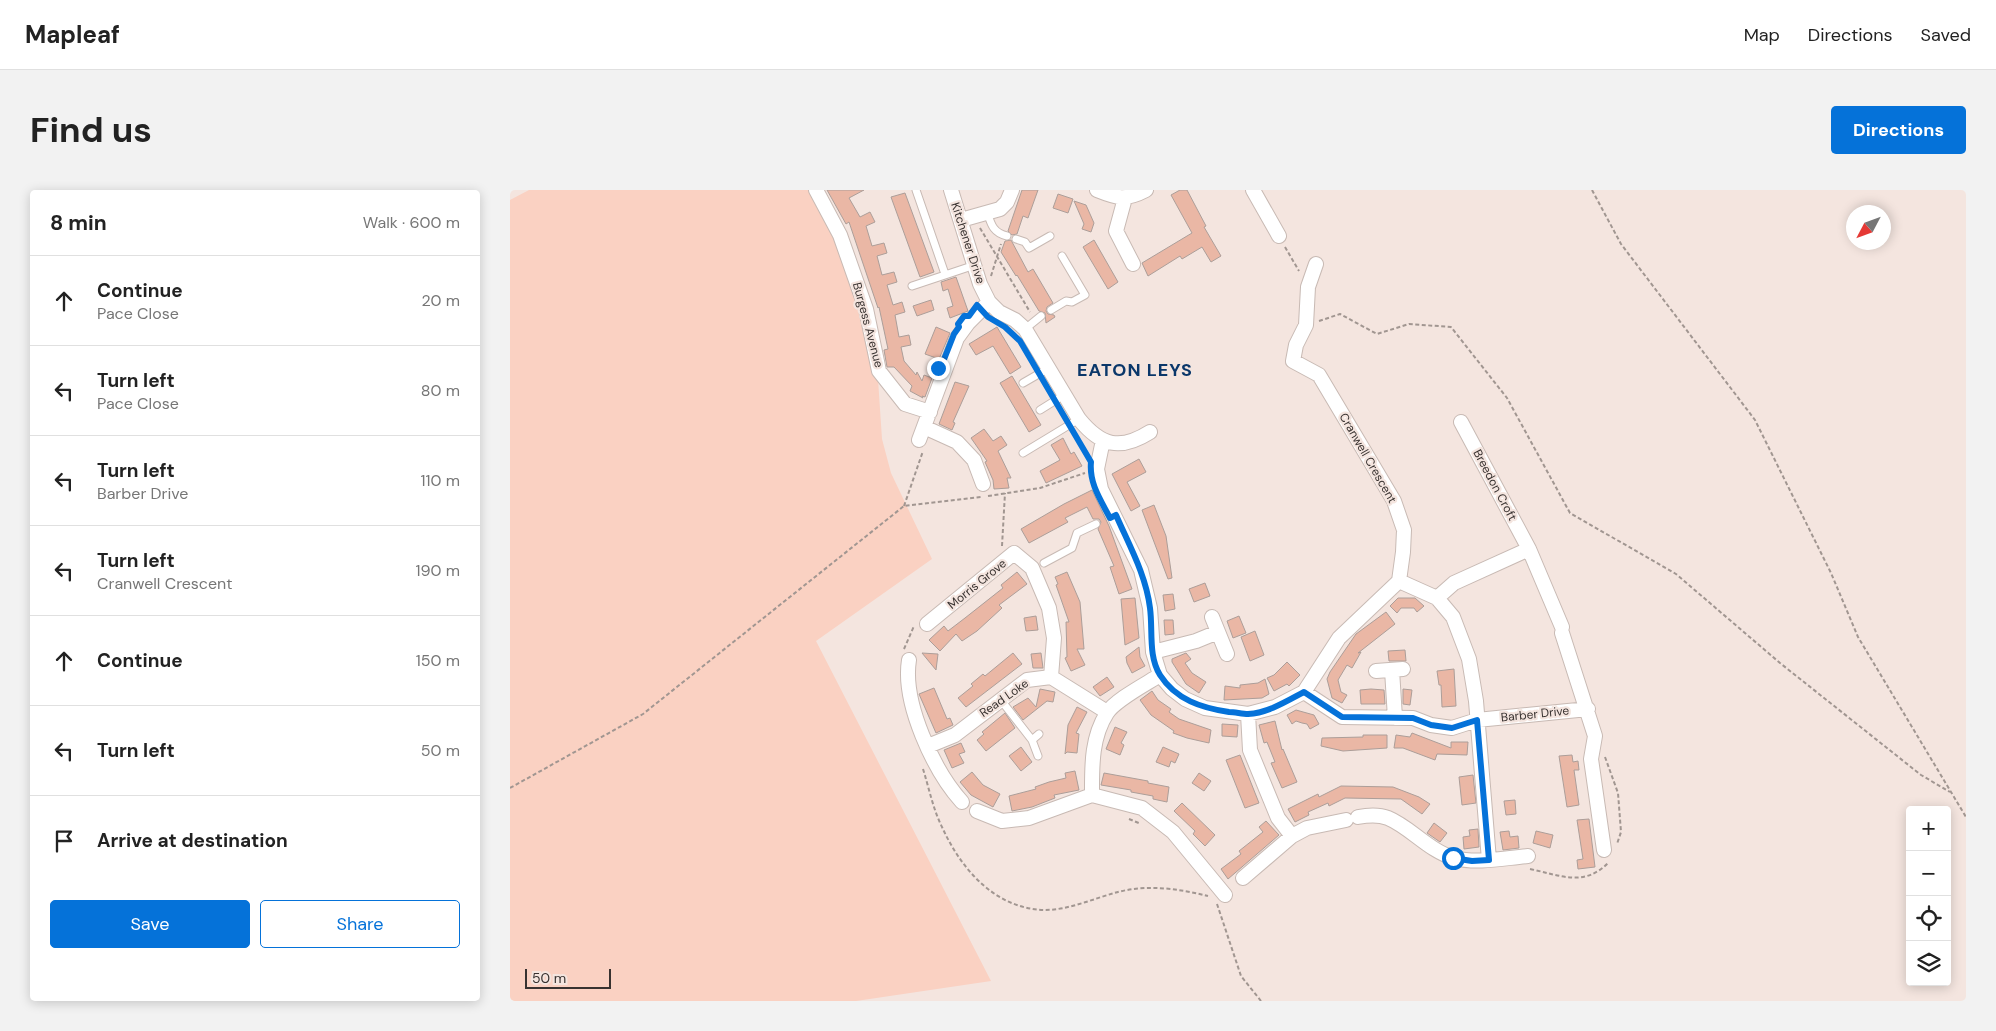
<!DOCTYPE html>
<meta charset="utf-8">
<style>
body{margin:0;font-family:"DM Sans",sans-serif;background:#f2f2f2;color:#222}
.controls{position:absolute;right:15px;bottom:15px;display:grid;overflow:hidden;border-radius:5px;box-shadow:0 2px 12px #0003}
.controls button{width:45px;height:45px;display:grid;place-items:center;padding:0;border:0;border-bottom:1px solid #e0e0e0;background:#fff;color:#222;font:25px sans-serif}
.compass{position:absolute;left:1336px;top:15px;width:45px;height:45px;border-radius:50%;background:#fff;box-shadow:0 2px 12px #0003;rotate:229deg}
.scale{position:absolute;left:15px;bottom:12px;width:86px;box-sizing:border-box;padding-left:5px;border:2px solid #383230;border-top:0;font-size:14px;line-height:18px;white-space:nowrap;color:#383230;-webkit-text-stroke:4px #f4e5df;paint-order:stroke}
.stop{position:absolute;width:15px;height:15px;margin:-11px;border:4px solid #0572d9;border-radius:50%;background:#fff}
.stop.end{background:#0572d9;border-color:#fff;box-shadow:0 1px 5px #0008}
.list{margin:0;padding:0;list-style:none}
h2{display:flex;justify-content:space-between;align-items:center;height:65px;margin:0;padding:0 20px;font-size:21px}
h2 small{font-size:16px;font-weight:400;color:#767676}
.list li{display:grid;grid-template-columns:32px 1fr auto;gap:15px;align-items:center;box-sizing:border-box;height:90px;padding:0 20px;border-top:1px solid #e0e0e0}
.list b{display:block;font-size:19px;white-space:nowrap}
.list p{margin:0;font-size:16px;white-space:nowrap;color:#767676}
.list em{font-size:16px;font-style:normal;color:#767676}
.actions{display:flex;gap:10px;padding:15px 20px}
.actions a{flex:1;padding:11px 0;border:1px solid #0572d9;border-radius:5px;text-align:center;font-size:18px;color:#0572d9}
.actions .main{background:#0572d9;color:#fff}
.icon{flex:none;width:28px;height:28px;fill:none;stroke:currentColor;stroke-width:2;stroke-linecap:round;stroke-linejoin:round}
.map{position:relative;flex:none;width:1456px;height:811px;overflow:hidden;border-radius:5px}
header{display:flex;align-items:center;gap:30px;box-sizing:border-box;height:70px;padding:0 25px;background:#fff;border-bottom:1px solid #e0e0e0}
header strong{font-size:24px}
nav{display:flex;gap:28px;margin-inline-start:auto;font-size:18px}
.intro{display:flex;align-items:center;justify-content:space-between;box-sizing:border-box;height:120px;padding:0 30px}
h1{margin:0;font-size:35px}
.button{padding:12px 22px;border-radius:5px;background:#0572d9;color:#fff;font-size:18px;font-weight:700}
main{display:flex;gap:30px;padding:0 30px}
aside{flex:1;background:#fff;border-radius:5px;box-shadow:0 2px 12px #0003}
.map>svg:first-child{display:block}
</style>
<header>
<strong>Mapleaf</strong>
<nav><a>Map</a><a>Directions</a><a>Saved</a></nav>
</header>
<div class="intro"><h1>Find us</h1><a class="button">Directions</a></div>
<main>
<aside>
<h2>8 min<small>Walk · 600 m</small></h2>
<ul class="list">
<li><svg class="icon" aria-label="ahead" viewBox="0 0 24 24"><path d="M12 20V5M6 11l6-6 6 6"/></svg><div><b>Continue</b><p>Pace Close</p></div><em>20 m</em></li>
<li><svg class="icon" aria-label="left" viewBox="0 0 24 24"><path d="M17 20v-9H6M10 6l-5 5 5 5"/></svg><div><b>Turn left</b><p>Pace Close</p></div><em>80 m</em></li>
<li><svg class="icon" aria-label="left" viewBox="0 0 24 24"><path d="M17 20v-9H6M10 6l-5 5 5 5"/></svg><div><b>Turn left</b><p>Barber Drive</p></div><em>110 m</em></li>
<li><svg class="icon" aria-label="left" viewBox="0 0 24 24"><path d="M17 20v-9H6M10 6l-5 5 5 5"/></svg><div><b>Turn left</b><p>Cranwell Crescent</p></div><em>190 m</em></li>
<li><svg class="icon" aria-label="ahead" viewBox="0 0 24 24"><path d="M12 20V5M6 11l6-6 6 6"/></svg><div><b>Continue</b></div><em>150 m</em></li>
<li><svg class="icon" aria-label="left" viewBox="0 0 24 24"><path d="M17 20v-9H6M10 6l-5 5 5 5"/></svg><div><b>Turn left</b></div><em>50 m</em></li>
<li><svg class="icon" aria-label="arrive" viewBox="0 0 24 24"><path d="M6 21V4h12l-3 4 3 4H6"/></svg><div><b>Arrive at destination</b></div></li>
</ul>
<div class="actions"><a class="main">Save</a><a>Share</a></div>
</aside>
<div class="map">
<svg width="1456" height="811" viewBox="0 0 1456 811">
<rect width="100%" height="100%" fill="#f4e5df"/>
<path fill="#fad1c2" d="M19,0h280l29,53 25,74 15,62 4,60 9,34 41,86 -116,82 175,340 -135,20h-346v-801z"/>
<path fill="#eab7a5" stroke="#ac9e99" d="M317,0h37l-15,8 11,19 10,-5 5,10 -9,4 6,20 12,-3 3,10 -10,3 5,19 12,-3 3,10 -10,3 6,20 9,-3 3,10 -10,3 4,22 10,-2 2,10 -10,2 3,14 12,14 1,-3 5,9 2,-6 8,3 -7,19 -3,-1 1,2 -13,-7 2,-5 -18,-19h-7l-3,-17 4,-1 -9,-42 -1,1 -29,-86 -3,2z
M512,0h16l-10,28 -5,-2 -6,18 -5,1 -4,-4z
M670,0h7l19,36 -2,1 17,29 -10,6 -9,-15 -20,12 -2,-3 -32,20 -6,-13 50,-30 -21,-38z
M395,3l29,79 -14,5 -29,-80z
M548,4l15,5 -5,14 -15,-5z
M564,11l12,4 8,18 -3,9 -9,-3 2,-5z
M501,50l17,32 5,-3 20,34 -6,4 -1,4 2,3 6,1 1,2 -9,6 -1,-10 -6,-2 -22,-36 -1,1 -15,-24 4,-11z
M584,50l24,42 -10,7 -25,-42z
M446,87l12,34 -18,7 -3,-10 6,-2 -5,-17 -5,2 -2,-9z
M421,110l3,10 -17,6 -4,-10z
M426,137l14,6 -11,26 -14,-5z
M487,137l24,40 -11,7 -17,-28 -17,9 -7,-11z
M502,186l29,49 -12,7 -29,-49z
M445,192l14,4 -16,36 2,1 -3,7 -13,-6z
M474,239l9,12 8,-5 6,9 -9,6 13,27h-4l2,10 -15,1 -1,-9 -8,-18 2,-1 -16,-23z
M553,248l8,16 3,-2 8,14 -36,17 -6,-12 20,-11 -9,-15z
M629,269l7,13 -19,10 13,24 -9,5 -19,-37z
M582,300l17,36 23,63 -13,5 -9,-27 4,-1 -16,-37 3,-7 -2,-3h-6l-6,-12 -22,11 3,4 -39,21 -8,-14 43,-25z
M644,315l12,31 6,42 -4,1 -26,-69z
M507,382l10,12 -28,21 3,3 -25,23 -15,10 -6,-7 -16,17 -11,-11 15,-14 4,5 17,-13 38,-30 -2,-3z
M557,382l13,30 4,47h-7l8,16 -14,6 -6,-13 2,-1 -1,-35h3l-13,-37 2,-1 -3,-7z
M695,393l5,13 -16,6 -5,-13z
M663,404l2,15 -10,2 -2,-16z
M625,408l4,40 -14,7 -4,-46z
M888,408h17l9,8 -7,6 -3,-4h-13l-4,5 -7,-7z
M876,422l9,12 -37,29 3,-1 -9,16 -5,-3 -9,15 3,12 6,3 -5,8 -10,-5 -5,-19 3,-7 26,-38z
M526,426l2,14 -12,1 -2,-13z
M729,426l7,17 -13,5 -6,-17z
M654,430h9l1,14 -9,1z
M745,441l9,24 -14,6 -9,-24z
M629,457l1,10 5,9 -13,7 -5,-10 -1,-6z
M895,460l1,11h-17l-1,-10z
M412,463l16,1 -2,16z
M503,463l9,11 -56,43 -8,-9 15,-12 -2,-2 12,-10 2,2z
M531,463l2,15h-10l-2,-14z
M676,463l5,6 -6,4 7,10 14,9 -7,11 -13,-9 -14,-22v-3z
M777,472l13,13 -11,11 -2,-2 -13,7 -7,-13 7,-3z
M944,479l2,37 -14,1 -1,-22h-2l-2,-14z
M597,487l7,10 -14,9 -7,-9z
M755,489l4,15 -7,4 -38,2 1,-14 15,2v-3l18,-2z
M424,498l13,31 3,-1 3,7 -17,8 -17,-39z
M530,499l15,3 -2,10 -6,-1 -24,19 -10,-13 15,-9 8,9z
M861,499l13,1 1,14h-24l-1,-14z
M893,499l9,1 -2,15 -7,-1z
M642,501l6,9 13,9 -2,3 10,7 32,11 -2,13 -22,-5 -14,-5 1,-2 -23,-16 -11,-15z
M567,517l10,5 -11,21 3,1 -2,19 -10,-1 -2,2 3,-29z
M786,520l18,5 5,9 -9,5 -3,-5 -5,-1 -6,-2 -4,3 -5,-9z
M495,523l10,15 -29,23 -9,-11 7,-6 -2,-2z
M765,531l7,29 1,-1 14,33 -15,6 -11,-25 4,-1 -8,-20 -3,1 -5,-18z
M712,534l16,1 -1,12 -15,-1z
M605,537l12,5 -6,11 3,2 -4,10 -14,-6z
M902,543l39,15v-6h17l-1,13 -30,-1 -2,6 -32,-12h-9l2,-13 14,2z
M853,545h24v13l-44,3 -22,-5 1,-8 41,-1z
M451,553l4,9 -6,2 5,9 -12,5 -8,-18z
M511,557l11,15 -11,9 -12,-15z
M653,557l16,7 -4,9 -4,-2 -2,6 -13,-5z
M730,565l19,48 -14,5 -19,-48z
M1062,565l1,7 5,-1 1,9h-5l5,35 -12,2 -8,-51z
M565,581l4,19 -25,5 1,3 -23,9 -20,4 -3,-15 27,-7 -1,-2 14,-5 17,-4 -1,-5z
M462,582l11,13 17,9 -7,13 -22,-12 -11,-13z
M594,583l44,8v2l21,4 -2,15 -14,-3v-3l-22,-4v-2l-30,-5z
M689,583l12,8 -7,10 -12,-8z
M963,585l3,28 -14,2 -3,-28z
M831,596l52,1 26,10 11,7 -8,10 -21,-15 -56,-1 -16,8 -1,-3 -20,9 1,3 -14,7 -7,-13 30,-15 1,3z
M1005,610l1,14 -10,1 -2,-14z
M672,613l33,32 -10,11 -12,-12 2,-3 -21,-20z
M1079,629l6,48 -17,2 -1,-9 6,-1 -6,-39z
M756,631l13,14 -51,44 -7,-10 20,-15 -2,-3 24,-19 -4,-5z
M924,633l13,10 -7,9 -13,-9z
M968,639l1,18 -15,2 -1,-12 7,-1 -1,-6z
M999,641l1,6 8,-1 1,12 -16,2 -3,-18z
M1026,641l17,4 -3,13 -17,-5z"/>
<g fill="none" stroke-linecap="round" stroke-linejoin="round">
<defs>
<path id="service" d="M406,0l29,84
M477,22c4,12 6,21 20,24
M506,49l9,3 4,6 21,-12
M402,96l63,-21
M541,120l15,-9 6,1 13,-7 -23,-39
M515,139l16,-13
M513,193l26,-15
M530,220l24,-15
M513,263l56,-34
M534,373l28,-15 5,-15 19,-9
M490,509l32,41 6,16
M522,550l7,-6"/>
<path id="minor" d="M306,0l24,45 26,74 13,62 26,33 25,8
M441,0l29,94 9,18 10,10 16,8 10,9 54,90c22,27 41,32 71,13
M587,0c20,8 28,11 49,0
M743,0l26,46
M615,8l-9,33 17,33
M451,30l39,-11 7,-7 5,-12
M414,237l33,15 17,18 9,24
M409,250l38,-102 11,-15 21,-21
M593,250l-6,29 4,20 40,81 9,38 3,44 7,23 12,14 13,10 20,9 43,6 27,-7 29,-15 35,-54 60,-57 4,-29 1,-22 -10,-29 -75,-126 -26,-14 3,-16 10,-20 2,-38 8,-23
M1019,359l33,78
M889,391l38,17 16,19 16,42 7,42 13,159
M927,408l17,-15 75,-34 -68,-127
M702,427l15,37
M417,434l87,-71 18,15 17,40 5,30 -3,39
M1052,443l33,103 -4,23 13,91
M643,462l43,-11 22,-9
M399,470c-7,43 25,111 53,142
M882,480l3,48
M866,481l27,-2
M794,502l38,25 71,1 18,7 21,3 25,-8 111,-11
M738,524l2,36 28,68 14,18
M418,556l27,-11 72,-55 24,-3 56,35
M582,605c0,-28 -1,-57 15,-82 8,-13 39,-29 53,-38
M467,621l25,10 27,-3 63,-23 50,13 31,24 52,63
M848,627c10,-2 20,-3 30,1 22,9 41,33 66,40 24,6 50,0 74,-2
M733,688l49,-42 15,-8 39,-8"/>
</defs>
<use href="#service" stroke="#c8bab4" stroke-width="9"/>
<use href="#minor" stroke="#c8bab4" stroke-width="16"/>
<path stroke="#a19691" stroke-width="2" stroke-dasharray="4 2.5" stroke-linecap="butt" d="M1082,0l29,54 134,176 76,153 27,64 108,180
M470,38l50,84
M775,57l14,24
M481,86l10,-32
M809,131l21,-7 37,20 32,-10 42,3 56,71 63,115 106,61 104,89 141,112 29,17
M565,245l12,20
M478,306l52,-8 45,-15
M394,316l19,-55
M492,356l3,-53
M394,459l10,-23
M1095,567l13,36 3,39 -4,12
M413,579c6,19 10,40 19,58 19,42 53,82 103,83 24,0 50,-12 73,-18 30,-8 62,-3 90,4
M0,598l133,-74 261,-208 77,-9
M619,629l12,5
M1020,679c30,6 54,19 79,-7
M707,714l24,72 20,25"/>
<use href="#service" stroke="#fff" stroke-width="7"/>
<use href="#minor" stroke="#fff" stroke-width="14"/>
</g>
<g fill="none" stroke-linecap="round" stroke-linejoin="round">
<path stroke="#0572d9" stroke-width="6" d="M428,178l3,-1 13,-33 5,-7 -1,-3 6,-8h5l8,-11 11,12 17,10 15,14 71,121c-2,21 9,37 19,56l6,-3c13,30 30,60 34,93 3,22 -2,48 10,67 16,25 42,33 69,37 6,0 13,2 19,2 20,-1 39,-13 56,-22l38,25 71,1 18,7 21,3 25,-8 12,140 -17,1 -19,-3"/>
</g>
<g text-anchor="middle" dominant-baseline="central" stroke-width="4.5" stroke-linejoin="round" paint-order="stroke">
<g font-size="12" fill="#383230" stroke="#f4e5df">
<text transform="translate(458 53) rotate(72)">Kitchener Drive</text>
<text transform="translate(358 135) rotate(75)">Burgess Avenue</text>
<text transform="translate(858 268) rotate(60)">Cranwell Crescent</text>
<text transform="translate(985 295) rotate(62)">Breedon Croft</text>
<text transform="translate(467 394) rotate(-39)">Morris Grove</text>
<text transform="translate(494 508) rotate(-35)">Read Loke</text>
<text transform="translate(1025 524) rotate(-6)">Barber Drive</text>
</g>
<g font-size="18" font-weight="bold" letter-spacing="1" fill="#0a376a" stroke="#f4e5df">
<text x="625" y="180">EATON LEYS</text>
</g>
</g>
</svg>
<div class="controls">
<button>+</button>
<button>−</button>
<button><svg class="icon" aria-label="locate" viewBox="0 0 24 24"><circle cx="12" cy="12" r="6"/><path d="M12 2v4M12 18v4M2 12h4M18 12h4"/></svg></button>
<button><svg class="icon" aria-label="layers" viewBox="0 0 24 24"><path d="M12 4l9 5-9 5-9-5zM3 14l9 5 9-5"/></svg></button>
</div>
<svg class="compass" viewBox="-18 -18 36 36"><path d="M0-13l5 13h-10z" fill="#e53935"/><path d="M0 13l5-13h-10z" fill="#767676"/></svg>
<div class="scale">50 m</div>
<div class="stop" style="left:943px;top:668px"></div>
<div class="stop end" style="left:428px;top:178px"></div>
</div>
</main>
